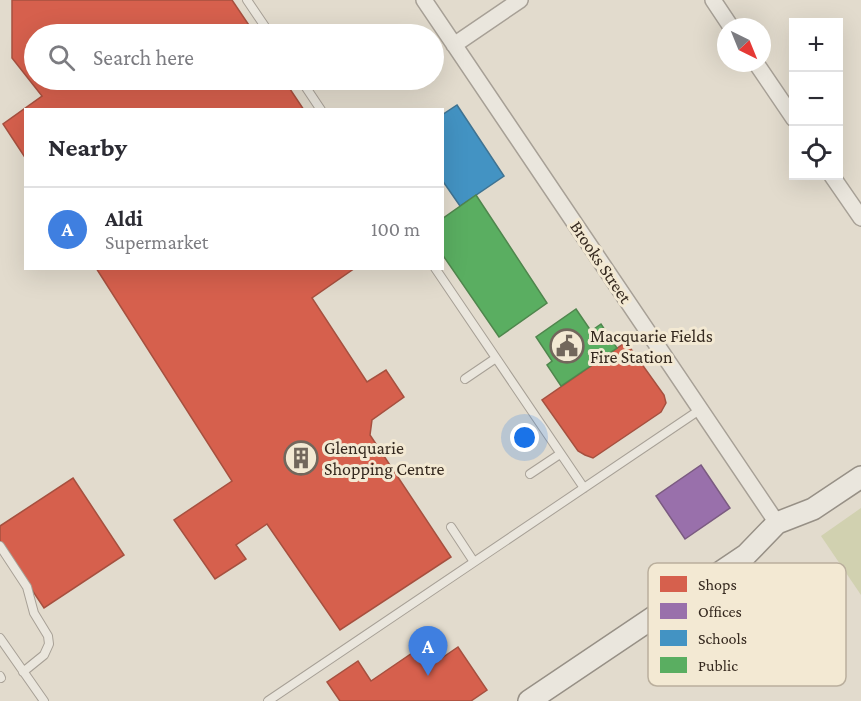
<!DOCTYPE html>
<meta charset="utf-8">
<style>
body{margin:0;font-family:"Crimson Pro",serif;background:#f7f7f7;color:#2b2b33}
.controls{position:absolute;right:18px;top:18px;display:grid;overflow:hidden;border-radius:0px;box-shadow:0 6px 24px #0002}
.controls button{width:54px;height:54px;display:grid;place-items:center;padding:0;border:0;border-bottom:2px solid #e1e1e2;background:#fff;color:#2b2b33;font:30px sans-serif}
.compass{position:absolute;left:717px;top:18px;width:54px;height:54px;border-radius:50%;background:#fff;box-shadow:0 6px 24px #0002;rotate:137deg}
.you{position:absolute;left:525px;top:438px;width:21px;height:21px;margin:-15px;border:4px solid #fff;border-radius:50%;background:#1a73e8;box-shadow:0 0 0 9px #1a73e833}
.badge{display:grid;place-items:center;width:39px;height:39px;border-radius:50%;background:#72675c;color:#fff;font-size:20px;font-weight:700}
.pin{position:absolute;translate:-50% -50px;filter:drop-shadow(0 2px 3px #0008)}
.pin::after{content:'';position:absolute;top:32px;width:21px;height:18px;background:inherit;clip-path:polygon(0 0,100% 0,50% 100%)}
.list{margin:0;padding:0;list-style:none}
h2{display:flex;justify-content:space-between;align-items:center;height:78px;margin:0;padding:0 24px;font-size:26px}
h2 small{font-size:20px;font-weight:400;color:#7c7c81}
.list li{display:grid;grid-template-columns:39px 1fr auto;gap:18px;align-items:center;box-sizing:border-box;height:84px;padding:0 24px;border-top:2px solid #e1e1e2}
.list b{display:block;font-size:22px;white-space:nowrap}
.list p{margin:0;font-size:20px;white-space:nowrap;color:#7c7c81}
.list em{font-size:20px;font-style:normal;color:#7c7c81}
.icon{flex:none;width:33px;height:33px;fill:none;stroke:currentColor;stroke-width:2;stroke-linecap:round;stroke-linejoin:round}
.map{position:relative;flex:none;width:861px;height:701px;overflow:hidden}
.search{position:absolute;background:#fff;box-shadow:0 6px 24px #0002;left:24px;top:24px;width:420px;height:66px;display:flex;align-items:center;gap:15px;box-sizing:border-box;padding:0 21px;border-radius:33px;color:#7c7c81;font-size:22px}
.panel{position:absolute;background:#fff;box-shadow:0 6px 24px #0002;left:24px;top:108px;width:420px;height:162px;border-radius:0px}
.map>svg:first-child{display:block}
</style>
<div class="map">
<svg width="861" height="701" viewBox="0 0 861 701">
<rect width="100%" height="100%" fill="#e2dbcd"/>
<path fill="#d1d1b0" d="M861,508v87l-40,-59z"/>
<path fill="#d6604d" stroke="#a6503f" stroke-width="1.5" d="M12,0h220l23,34h-221v46h250l20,30h-278v49l-23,-35 39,-28 -30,-38z
M96,268h259l-43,30 55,84 19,-12 18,27 -32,23 -2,15 81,122 -111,73 -73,-106 -31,21 10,14 -31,20 -41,-59 58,-39z
M626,342l38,53 2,8 -5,9 -68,46 -8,-3 -7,-4 -36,-51z
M73,478l51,77 -80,53 -44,-66v-16z
M421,647l12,17 25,-17 29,43 -16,11h-131l-13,-19 31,-21 13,20z"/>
<path fill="#9970ab" stroke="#7b5b81" stroke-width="1.5" d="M701,465l29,43 -45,31 -29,-43z"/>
<path fill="#4393c3" stroke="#3f7392" stroke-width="1.5" d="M457,105l47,71 -44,30 -18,-26v-65z"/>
<path fill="#5aae61" stroke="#4f864d" stroke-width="1.5" d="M476,195l71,108 -48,34 -57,-83v-35z
M576,309l15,22 10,-7 16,24 -56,38 -14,-21 5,-4 -16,-24z"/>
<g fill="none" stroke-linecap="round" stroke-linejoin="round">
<defs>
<path id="lane" d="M247,0l23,34
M301,80l20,30
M435,268l149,220
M465,379l31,-21
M530,474l30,-20
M451,527l23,35
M0,546l27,41 7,26 14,23 1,8 -5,11 -21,17
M0,638l44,63
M0,676l1,2
M268,701l433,-292"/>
<path id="street" d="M424,0l353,523
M713,0l18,27
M454,45l66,-45
M756,63l38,56
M832,176l29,42"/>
<path id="secondary" d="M529,701l217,-146 31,-32 36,-14 48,-32"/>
</defs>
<use href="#lane" stroke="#a7a096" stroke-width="10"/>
<use href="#street" stroke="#a7a096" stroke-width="18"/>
<use href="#secondary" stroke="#979086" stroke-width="24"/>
<use href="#lane" stroke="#eae6dd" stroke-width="8"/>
<use href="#street" stroke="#eae6dd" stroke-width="15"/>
<use href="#secondary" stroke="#eae6dd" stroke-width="21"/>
</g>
<defs>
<symbol id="civic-ring" viewBox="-11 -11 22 22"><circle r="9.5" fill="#f3e9d3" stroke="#72675c" stroke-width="1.5"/><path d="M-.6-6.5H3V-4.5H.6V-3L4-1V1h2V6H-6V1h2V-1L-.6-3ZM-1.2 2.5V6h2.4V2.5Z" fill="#72675c"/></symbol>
<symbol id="building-ring" viewBox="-11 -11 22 22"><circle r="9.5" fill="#f3e9d3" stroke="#72675c" stroke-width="1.5"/><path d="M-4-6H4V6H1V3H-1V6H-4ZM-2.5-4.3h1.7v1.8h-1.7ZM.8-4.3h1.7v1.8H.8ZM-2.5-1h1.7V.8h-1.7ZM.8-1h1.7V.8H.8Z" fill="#72675c"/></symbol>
</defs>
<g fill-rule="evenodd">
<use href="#civic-ring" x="548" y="327" width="38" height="38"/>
<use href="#building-ring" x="282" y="439" width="38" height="38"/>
</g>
<g text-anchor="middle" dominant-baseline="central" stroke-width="6" stroke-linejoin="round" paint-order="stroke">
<g font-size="18" fill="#35291f" stroke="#f3e9d3">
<text transform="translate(601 262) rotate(56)">Brooks Street</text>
</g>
<g font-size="18" fill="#35291f" stroke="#f3e9d3" text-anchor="start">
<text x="590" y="336">Macquarie Fields<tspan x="590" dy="21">Fire Station</tspan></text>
<text x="324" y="448">Glenquarie<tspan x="324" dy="21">Shopping Centre</tspan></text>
</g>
</g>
<rect x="648" y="563" width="198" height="123" rx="9" fill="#f3e9d3" stroke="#baaf9d" stroke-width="1.5"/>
<rect x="660" y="576" width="27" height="16" fill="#d6604d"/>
<rect x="660" y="603" width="27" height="16" fill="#9970ab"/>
<rect x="660" y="630" width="27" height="16" fill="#4393c3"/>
<rect x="660" y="657" width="27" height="16" fill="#5aae61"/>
<g font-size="16" fill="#35291f">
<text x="698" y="590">Shops</text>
<text x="698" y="617">Offices</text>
<text x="698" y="644">Schools</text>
<text x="698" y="671">Public</text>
</g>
</svg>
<div class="controls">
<button>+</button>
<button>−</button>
<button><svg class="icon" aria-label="locate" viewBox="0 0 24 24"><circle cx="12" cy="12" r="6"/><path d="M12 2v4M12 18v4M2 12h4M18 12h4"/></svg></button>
</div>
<svg class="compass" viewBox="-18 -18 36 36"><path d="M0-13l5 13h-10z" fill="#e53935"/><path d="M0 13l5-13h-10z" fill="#7c7c81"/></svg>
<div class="you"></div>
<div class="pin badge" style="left:428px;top:676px;background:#3f7fe0">A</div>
<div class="search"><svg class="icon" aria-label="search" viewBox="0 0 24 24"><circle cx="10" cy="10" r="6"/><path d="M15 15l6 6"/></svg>Search here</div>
<section class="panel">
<h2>Nearby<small></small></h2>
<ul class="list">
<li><span class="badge" style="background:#3f7fe0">A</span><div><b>Aldi</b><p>Supermarket</p></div><em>100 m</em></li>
</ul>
</section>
</div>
